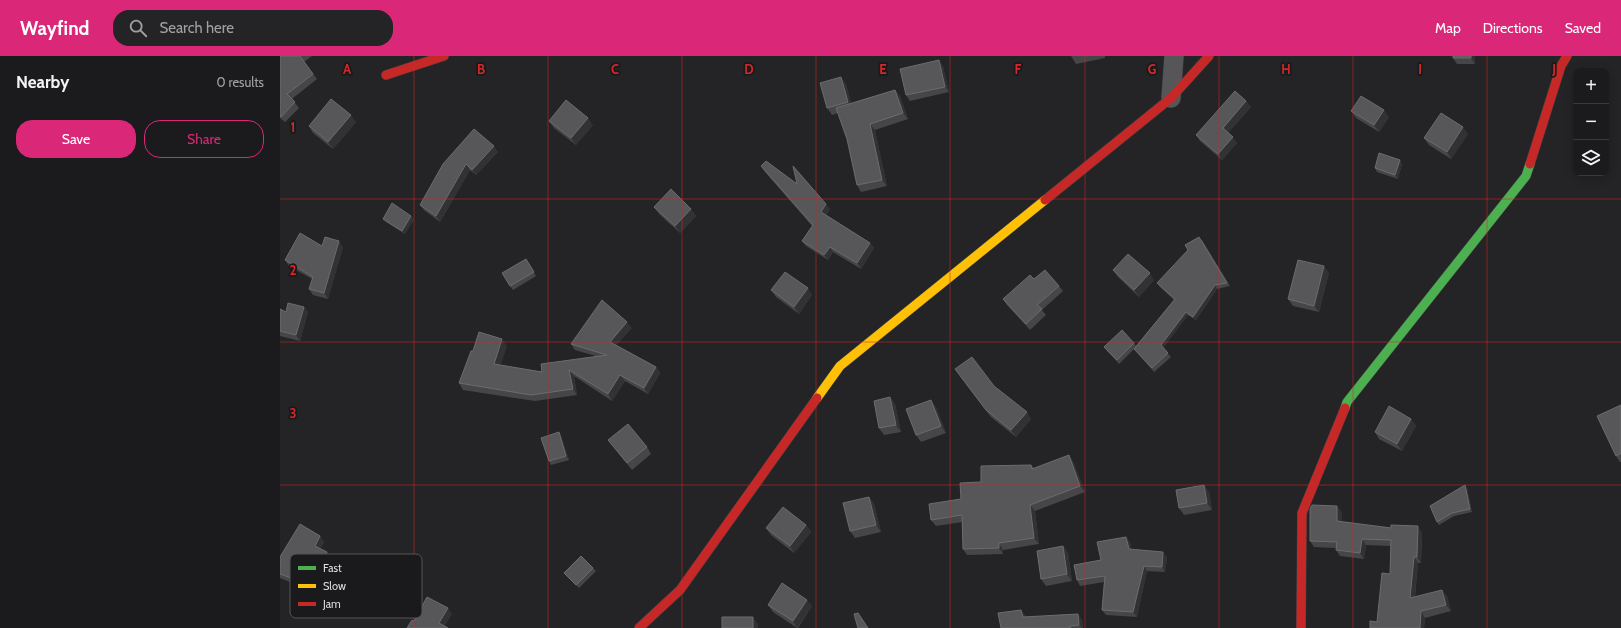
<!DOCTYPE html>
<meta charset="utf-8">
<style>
body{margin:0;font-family:Cabin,sans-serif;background:#242325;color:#f1f3f6}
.controls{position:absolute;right:12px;top:12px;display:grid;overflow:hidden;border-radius:8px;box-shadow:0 2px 10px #0003}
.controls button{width:36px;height:36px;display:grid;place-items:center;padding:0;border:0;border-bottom:1px solid #39383b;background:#1b1a1c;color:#f1f3f6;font:20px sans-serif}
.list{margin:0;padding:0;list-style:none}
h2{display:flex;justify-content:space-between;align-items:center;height:52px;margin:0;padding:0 16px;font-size:17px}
h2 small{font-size:13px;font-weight:400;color:#a0a1a3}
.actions{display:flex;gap:8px;padding:12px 16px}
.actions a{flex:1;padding:9px 0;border:1px solid #db2777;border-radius:16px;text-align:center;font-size:14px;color:#db2777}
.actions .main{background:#db2777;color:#fff}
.icon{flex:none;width:22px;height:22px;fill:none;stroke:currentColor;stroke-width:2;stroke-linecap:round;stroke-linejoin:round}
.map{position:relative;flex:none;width:1341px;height:572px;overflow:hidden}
header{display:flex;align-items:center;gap:24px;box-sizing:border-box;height:56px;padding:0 20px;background:#db2777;color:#fff}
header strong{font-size:19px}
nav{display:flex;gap:22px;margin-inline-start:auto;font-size:14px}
.search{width:280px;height:36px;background:#242325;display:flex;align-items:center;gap:10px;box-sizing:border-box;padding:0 14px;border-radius:16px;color:#a0a1a3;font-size:15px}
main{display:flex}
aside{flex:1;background:#1b1a1c}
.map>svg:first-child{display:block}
</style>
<header>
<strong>Wayfind</strong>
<div class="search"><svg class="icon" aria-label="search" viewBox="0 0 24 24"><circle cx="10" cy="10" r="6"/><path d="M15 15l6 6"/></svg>Search here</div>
<nav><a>Map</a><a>Directions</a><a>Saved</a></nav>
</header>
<main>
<aside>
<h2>Nearby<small>0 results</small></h2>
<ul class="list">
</ul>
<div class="actions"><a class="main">Save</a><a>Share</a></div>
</aside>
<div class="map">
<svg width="1341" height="572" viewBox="0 0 1341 572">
<rect width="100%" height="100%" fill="#242325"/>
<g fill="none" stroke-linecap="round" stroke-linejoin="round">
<defs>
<path id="street" d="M891,42l3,-42"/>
<path id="fast" d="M1065,352l2,-6 179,-226 4,-12"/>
<path id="slow" d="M537,342l23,-32 205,-166"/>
<path id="jam" d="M106,19l58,-19
M1250,108l31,-98 6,-10
M765,144l126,-102 38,-42
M359,572l41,-38 137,-192
M1021,572l1,-115 43,-105"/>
</defs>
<use href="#street" stroke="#3f3f40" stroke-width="20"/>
<use href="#fast" stroke="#3f3f40" stroke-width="10"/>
<use href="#slow" stroke="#3f3f40" stroke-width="10"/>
<use href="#jam" stroke="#3f3f40" stroke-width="10"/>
<use href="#street" stroke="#565658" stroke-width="19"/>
<use href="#fast" stroke="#4caf50" stroke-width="9"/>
<use href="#slow" stroke="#ffc107" stroke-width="9"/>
<use href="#jam" stroke="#c62828" stroke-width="9"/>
</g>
<path fill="#464648" d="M0,0h32l-8,6 13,17 -25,20 7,9 -14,14 -5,-4z
M791,0h34v2l-29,6z
M1195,0v8h-18l-4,-6z
M663,10l6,26 -39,9 -4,-6z
M566,28l5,19 44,-13 5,6 8,23 -33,11 12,56 -26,6 -4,-7 -10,-46 -9,-26 -6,2 -5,-7z
M966,45l5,6 -23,26 9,10 -15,17 -22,-19 -4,-6z
M1071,55l38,6 -10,15 -23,-14z
M269,65l44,4 -17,20 -22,-17z
M76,66l-23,27 -20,-16 -4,-7z
M194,73l24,23 -22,23 -6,-5 -30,52 -16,-12 -4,-5z
M1188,78l-17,25 -22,-14 -5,-7z
M1120,104l2,4 -4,15 -21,-7 -2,-4z
M481,110l69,43 -4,6 44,28 4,5 -13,21 -28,-17 -5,8 -22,-14 -4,-5 10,-15 -47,-54z
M374,151l37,2 5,7 -16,17 -21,-19z
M103,163h31l-9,15 -19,-12z
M922,184l28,46 -13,3 -21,31 -8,-5 -25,33 8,9 -17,15 -20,-23 -15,15 -12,-13 -3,-4 30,-4 2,3 38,-46 -14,-13 -3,-4z
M63,191l-15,52 -15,-4 -4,-6 3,-10 -23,-13 -4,-6z
M246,203l10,17 -23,14 -3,-4z
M833,214l41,10 -15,17 -21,-20z
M1049,217l-10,39 -26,-6 -5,-7z
M754,223l25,7 4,5 -21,19 4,5 -16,15 -23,-25 -4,-6z
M491,234l41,5 -13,19 -23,-17z
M24,251l4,5 -8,29 -20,-5v-27l6,3z
M352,272l-16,17 40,22 4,6 -12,21 -23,-13 -13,20 -38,-25 3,19 -42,6 -72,-11 -4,-7 14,-32 34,-5 -7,19 42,7 54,-16 -21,-6 -4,-6z
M680,320l34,10 37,33 -15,18 -25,-20z
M610,341l5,7 6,28 -17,3 -5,-7z
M1341,349v57h-1l-4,-6z
M656,351l10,26 -25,9 -5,-7z
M1131,363l5,7 -14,25 -23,-12 -4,-7z
M279,376l2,4 8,24 -18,5 -2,-4z
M328,384l39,7 4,7 -19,16z
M793,405l12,31 -50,19 4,33 -36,6v4l-36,1 -4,-6 -1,-27 -26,4 -5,-6 30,-21 20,-17 50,-17 3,3z
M924,429l5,7 3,18 -28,5 -5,-7z
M1187,432l5,24 -18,4 -15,9 -2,-3z
M589,441l5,7 7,28 -26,6 -5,-7z
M1062,456l-1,10 81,11 -1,30h-3l-3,34 32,-1 4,15 -26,7 -1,10h-54l7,-6 13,-48 1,-28 -25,-1 -2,14 -24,-3 -4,-6v-2l-22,-1 -4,-6z
M526,469l5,7 -17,21 -23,-18 -5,-7z
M40,480l4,6 -4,7 7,3 4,6 -18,37 -16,-8 -2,-3 -15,-6v-21z
M850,486l1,7 36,8 -2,15 -18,-1 -10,46 -31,-2 -4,-5 2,-28 -24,4 -3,-6 24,-20z
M783,490l5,7 4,28 -26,5 -5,-7z
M313,512l3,3 -17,17 -15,-15z
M488,549l44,1 -14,22h-1l-24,-16z
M741,554l5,7 52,-3 4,6 1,8h-82z"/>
<path fill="#323133" d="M1191,0h4v8l-4,-6z
M659,4l4,6 6,26 -4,-5z
M561,21l5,7 7,25 -5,-7z
M615,34l5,6 8,23 -5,-6z
M966,45l5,6 -24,27 -4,-6z
M1104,54l5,7 -10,15 -5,-7z
M71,59l5,7 -23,27 -5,-7z
M308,62l5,7 -17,20 -5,-7z
M590,68l5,6 12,56 -5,-6z
M1183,71l5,7 -17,25 -4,-7z
M953,81l4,6 -15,17 -4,-6z
M214,90l4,6 -22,23 -4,-5z
M1120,104l2,4 -4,15 -3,-4z
M186,108l4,6 -30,52 -4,-6z
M546,148l4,5 -5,9 -4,-6z
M411,153l5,7 -16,17 -5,-7z
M131,160l3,3 -9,15 -3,-3z
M59,185l4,6 -15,52 -4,-6z
M590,187l4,5 -13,21 -4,-6z
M550,191l3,5 -5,8 -4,-5z
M1044,210l5,7 -10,39 -5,-6z
M870,217l4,7 -15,17 -5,-7z
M935,229l2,4 -21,31 -3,-3z
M528,232l4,7 -13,19 -5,-7z
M24,251l4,5 -8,29 -4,-6z
M906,256l2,3 -25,33 -2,-3z
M347,266l5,6 -18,20 -4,-6z
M222,283l5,7 -8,24 -5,-6z
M376,311l4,6 -12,21 -4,-6z
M289,314l5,6 3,19 -4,-6z
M340,319l5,6 -13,20 -4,-7z
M610,341l5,7 6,28 -5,-7z
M651,344l5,7 10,26 -5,-7z
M747,356l4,7 -15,18 -5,-7z
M1131,363l5,7 -14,25 -5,-7z
M279,376l2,4 8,24 -3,-4z
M789,399l4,6 12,31 -5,-6z
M924,429l5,7 3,18 -5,-7z
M1185,429l2,3 5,24 -2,-3z
M589,441l5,7 7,28 -5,-7z
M750,449l5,6 4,33 -5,-6z
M1057,450l5,6 -1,15 -4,-6z
M526,469l5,7 -17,21 -4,-7z
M1138,470l4,7 -1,30 -4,-6z
M40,480l4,6 -5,9 -4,-5z
M846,481l4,5 2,12 -3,-5z
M1082,483l4,6 -2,14 -4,-6z
M719,487l4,7v4l-4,-6z
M783,490l5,7 4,28 -5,-7z
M47,496l4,6 -18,37 -4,-6z
M883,496l4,5 -2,15 -3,-5z
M1134,501l4,6 -4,41 -4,-6z
M864,510l3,5 -10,46 -4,-5z
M1162,534l5,6 4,15 -5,-6z
M527,544l5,6 -15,22 -4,-7z
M168,552l4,6 -8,14 -5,-5z
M741,554l5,6 1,7 -4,-6z
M1141,555l4,7 -1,10h-4z
M798,558l4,6 1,8h-1l-3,-3z
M473,561l5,7v4h-5z"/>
<path fill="#575658" stroke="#6c6c6e" d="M0,0h20l13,18 -26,20 8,8 -14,15 -1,-1z
M1173,0h18v2h-18z
M659,4l6,27 -39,8 -6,-26z
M561,21l7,25 -21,6 -7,-25z
M615,34l8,23 -33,11 12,56 -25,5 -10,-46 -11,-31z
M955,35l11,10 -23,27 10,9 -15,17 -22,-19z
M1081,40l23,14 -10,15 -23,-14z
M51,43l20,16 -23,27 -19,-16z
M286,44l22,18 -17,20 -22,-17z
M1161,57l22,14 -16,25 -23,-14z
M194,73l20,17 -22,24 -6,-6 -30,52 -16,-11 23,-41z
M1099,97l21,7 -5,15 -20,-7z
M486,105l31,23 -4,-18 33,38 -5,8 49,31 -13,20 -27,-16 -6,8 -22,-14 11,-16 -52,-59z
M391,133l20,20 -16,17 -21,-19z
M112,147l19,13 -9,15 -19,-12z
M20,177l22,13 3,-9 14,4 -15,52 -15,-4 4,-12 -28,-17z
M919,181l28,46 -12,2 -22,32 -7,-5 -25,33 7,8 -16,15 -18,-19 41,-50 -18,-16 31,-33 -3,-5z
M848,198l22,19 -16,17 -21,-20z
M246,203l8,13 -24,14 -8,-13z
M1018,204l26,6 -10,40 -26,-7z
M765,214l14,16 -22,19 5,4 -16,15 -23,-25 27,-24 4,4z
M505,216l23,16 -14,19 -23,-17z
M322,244l25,22 -17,20 46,25 -12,21 -24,-13 -12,19 -39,-24 4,19 -42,6 -72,-12 12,-32h2l6,-19 23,7 -8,25 48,8 -1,-8 66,-9 -36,-11z
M8,247l16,4 -8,28 -16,-4v-22l6,3z
M842,274l12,13 -17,17 -13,-13z
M692,301l22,29 33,26 -16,18 -25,-20 -31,-41z
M610,341l6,28 -17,3 -5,-27z
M651,344l10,26 -25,9 -10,-26z
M1341,349v48l-5,3 -19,-40z
M1109,350l22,13 -14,25 -22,-12z
M348,368l19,23 -20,16 -19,-23z
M279,376l7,24 -17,5 -8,-23z
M789,399l11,31 -50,19 4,33 -35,5v5l-36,1 -1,-34 -31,5 -2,-16 32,-5 -1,-16 21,-1v-16l50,-1 1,4z
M924,429l3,18 -28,5 -3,-18z
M1185,429l5,24 -18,4 -15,9 -7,-16z
M589,441l7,28 -26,6 -7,-28z
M1032,449l25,1v15l54,7v-3l27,1 -1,31h-3l-4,41 32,-8 4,15 -25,6 -1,17h-50v-7l7,1 5,-49 8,1 1,-34 -29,-1 -2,14 -24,-3 1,-8 -27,-1v-32z
M503,451l23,18 -16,21 -24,-18z
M20,468l20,12 -5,10 12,6 -18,37 -16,-8 1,-2 -14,-5v-17z
M846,481l3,12 34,3 -1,15 -18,-1 -11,46 -31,-2 3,-34 -28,4 -3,-15 27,-5 -4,-18z
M783,490l4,28 -26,5 -4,-28z
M301,500l12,12 -17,17 -12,-12z
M502,527l25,17 -14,21 -25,-16z
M147,541l21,11 -9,15 9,5h-41l5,-8 2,1z
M741,554l2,7 55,-3 1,11 -9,1v2h-69l-3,-15z
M578,557l10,15h-10l-4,-14z
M442,561h31v11h-31z"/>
<path fill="none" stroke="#d62828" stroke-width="1" stroke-opacity="0.55" d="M134,0v572M268,0v572M402,0v572M536,0v572M670,0v572M805,0v572M939,0v572M1073,0v572M1207,0v572M0,143h1341M0,286h1341M0,429h1341"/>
<rect x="10" y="498" width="132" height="64" rx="6" fill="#1a191c" stroke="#555457" stroke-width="1"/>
<rect x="18" y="510" width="18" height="4" fill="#4caf50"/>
<rect x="18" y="528" width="18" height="4" fill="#ffc107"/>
<rect x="18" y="546" width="18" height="4" fill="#c62828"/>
<g font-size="11" fill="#dfdfe1">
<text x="43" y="516">Fast</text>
<text x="43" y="534">Slow</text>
<text x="43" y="552">Jam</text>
</g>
<g font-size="13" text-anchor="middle" font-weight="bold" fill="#d62828" stroke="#1a191c" stroke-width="3.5" stroke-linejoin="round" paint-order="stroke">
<text x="67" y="18">A</text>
<text x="201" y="18">B</text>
<text x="335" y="18">C</text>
<text x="469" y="18">D</text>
<text x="603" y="18">E</text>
<text x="738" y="18">F</text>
<text x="872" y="18">G</text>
<text x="1006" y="18">H</text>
<text x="1140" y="18">I</text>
<text x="1274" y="18">J</text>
<text x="13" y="76">1</text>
<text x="13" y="219">2</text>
<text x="13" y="362">3</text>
</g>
</svg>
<div class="controls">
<button>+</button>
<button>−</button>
<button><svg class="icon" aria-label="layers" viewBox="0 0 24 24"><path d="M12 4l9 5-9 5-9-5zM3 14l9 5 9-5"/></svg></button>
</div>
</div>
</main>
